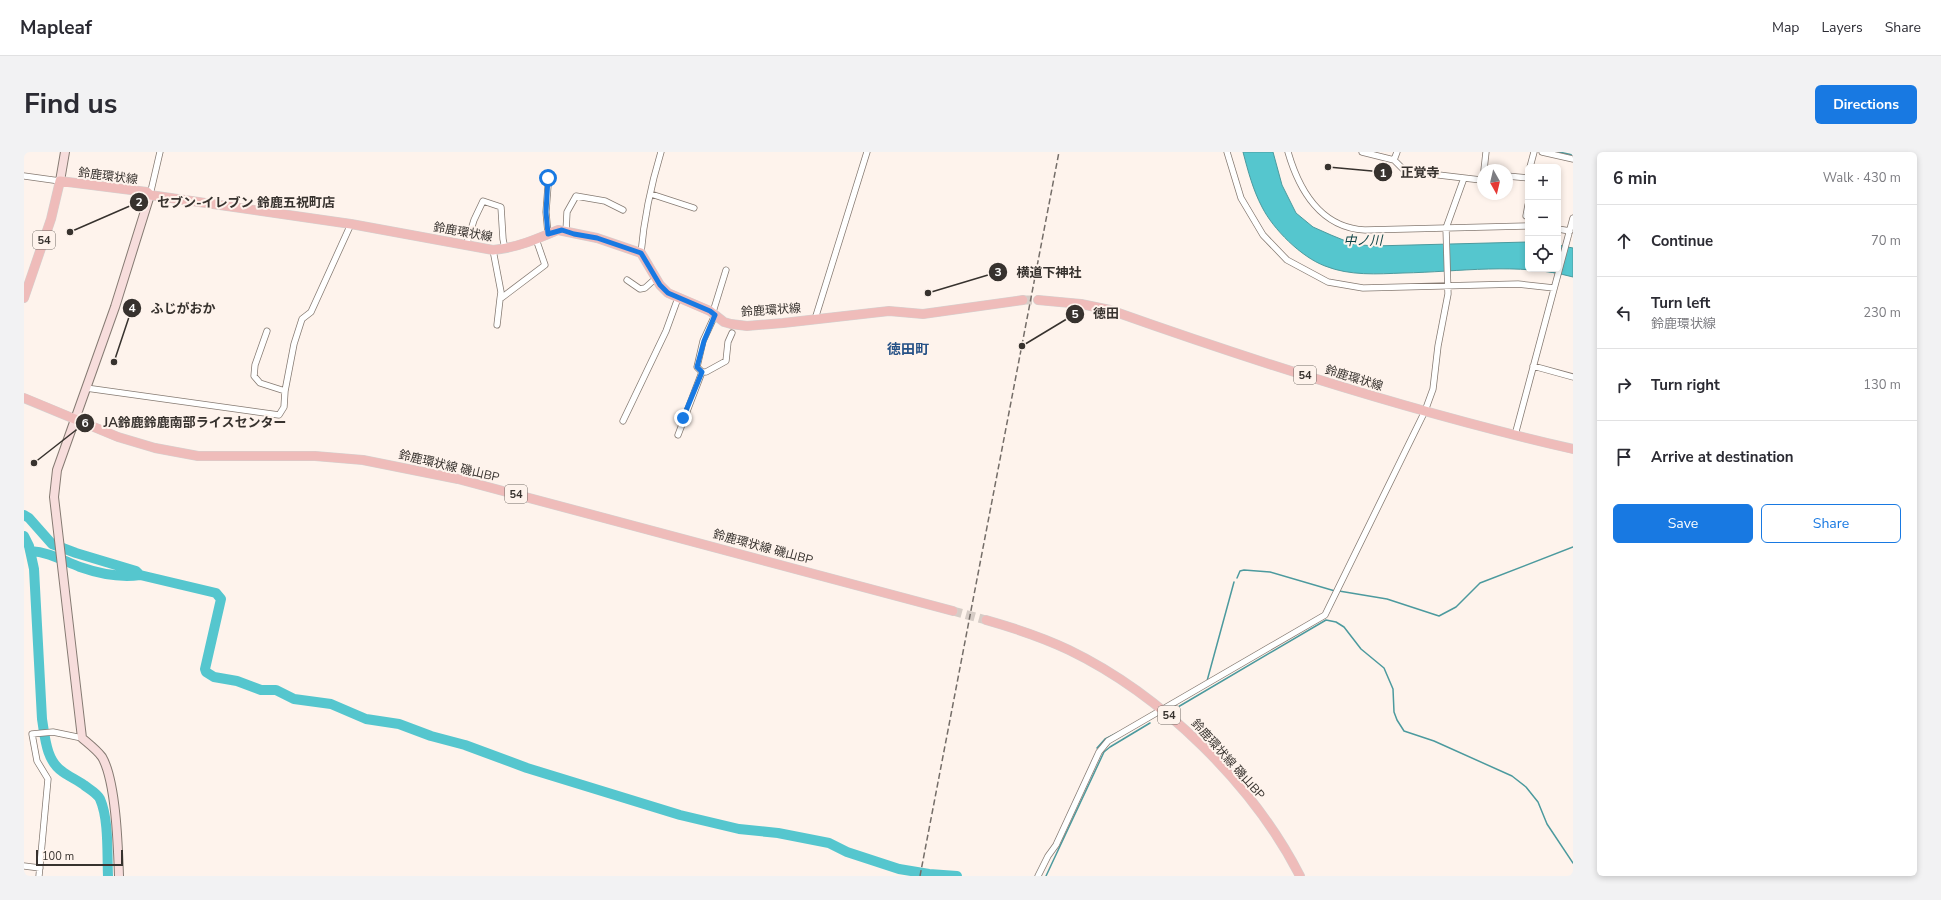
<!DOCTYPE html>
<meta charset="utf-8">
<style>
body{margin:0;font-family:"Nunito Sans","Noto Sans JP",sans-serif;background:#f2f2f3;color:#2b2b33}
.controls{position:absolute;right:12px;top:12px;display:grid;overflow:hidden;border-radius:6px;box-shadow:0 2px 6px #0003}
.controls button{width:36px;height:36px;display:grid;place-items:center;padding:0;border:0;border-bottom:1px solid #e1e1e2;background:#fff;color:#2b2b33;font:20px sans-serif}
.compass{position:absolute;left:1453px;top:12px;width:36px;height:36px;border-radius:50%;background:#fff;box-shadow:0 2px 6px #0003;rotate:172deg}
.scale{position:absolute;left:12px;bottom:10px;width:87px;box-sizing:border-box;padding-left:4px;border:2px solid #37322e;border-top:0;font-size:11px;line-height:14px;white-space:nowrap;color:#37322e;-webkit-text-stroke:3px #fef3ec;paint-order:stroke}
.stop{position:absolute;width:12px;height:12px;margin:-9px;border:3px solid #1879e2;border-radius:50%;background:#fff}
.stop.end{background:#1879e2;border-color:#fff;box-shadow:0 1px 4px #0008}
.list{margin:0;padding:0;list-style:none}
h2{display:flex;justify-content:space-between;align-items:center;height:52px;margin:0;padding:0 16px;font-size:17px}
h2 small{font-size:13px;font-weight:400;color:#7c7c81}
.list li{display:grid;grid-template-columns:26px 1fr auto;gap:12px;align-items:center;box-sizing:border-box;height:72px;padding:0 16px;border-top:1px solid #e1e1e2}
.list b{display:block;font-size:15px;white-space:nowrap}
.list p{margin:0;font-size:13px;white-space:nowrap;color:#7c7c81}
.list em{font-size:13px;font-style:normal;color:#7c7c81}
.actions{display:flex;gap:8px;padding:12px 16px}
.actions a{flex:1;padding:9px 0;border:1px solid #1879e2;border-radius:6px;text-align:center;font-size:14px;color:#1879e2}
.actions .main{background:#1879e2;color:#fff}
.icon{flex:none;width:22px;height:22px;fill:none;stroke:currentColor;stroke-width:2;stroke-linecap:round;stroke-linejoin:round}
.map{position:relative;flex:none;width:1549px;height:724px;overflow:hidden;border-radius:6px}
header{display:flex;align-items:center;gap:24px;box-sizing:border-box;height:56px;padding:0 20px;background:#fff;border-bottom:1px solid #e1e1e2}
header strong{font-size:19px}
nav{display:flex;gap:22px;margin-inline-start:auto;font-size:14px}
.intro{display:flex;align-items:center;justify-content:space-between;box-sizing:border-box;height:96px;padding:0 24px}
h1{margin:0;font-size:28px}
.button{padding:10px 18px;border-radius:6px;background:#1879e2;color:#fff;font-size:14px;font-weight:700}
main{display:flex;gap:24px;padding:0 24px}
aside{flex:1;background:#fff;border-radius:6px;box-shadow:0 2px 6px #0003}
.map>svg:first-child{display:block}
</style>
<header>
<strong>Mapleaf</strong>
<nav><a>Map</a><a>Layers</a><a>Share</a></nav>
</header>
<div class="intro"><h1>Find us</h1><a class="button">Directions</a></div>
<main>
<div class="map">
<svg width="1549" height="724" viewBox="0 0 1549 724">
<rect width="100%" height="100%" fill="#fef3ec"/>
<path fill="#55c6ce" stroke="#4c9a9e" d="M1219,0h30l9,33 14,28 17,14 18,8 22,9 20,2 155,-4v27h30v-24l15,3v29c-55,-15 -114,-5 -170,-4 -26,1 -53,3 -78,-7 -24,-9 -52,-37 -63,-59 -9,-17 -14,-36 -19,-55z"/>
<g fill="none" stroke-linecap="round" stroke-linejoin="round">
<path stroke="#4c9a9e" stroke-width="1.5" d="M1535,0l14,3
M1213,426l3,-7 4,-1 26,2 65,19
M1315,439l48,8 52,17 17,-9 24,-24 93,-36
M1183,529l27,-99
M1154,555l148,-87 10,2 8,5 17,22 23,19 9,21 1,23 3,8 7,11 30,10 78,35 14,11 12,15 9,22 26,39
M1073,596l8,-9 14,-7
M1022,724l58,-124 6,-5 40,-24"/>
<path stroke="#55c6ce" stroke-width="10" d="M0,363l5,3 23,26 24,9 60,18 4,4 76,18 5,6 -16,70 1,3 8,5 23,4 24,9h15l18,9 37,5 35,15 33,5 32,12 34,9 62,23 153,47 59,14 39,4 51,10 18,9 52,17 30,5 28,2
M0,384l5,10 5,23 8,150c3,18 4,42 21,53 7,5 14,8 21,13 5,4 13,8 16,14 9,20 7,55 8,77
M6,399c19,1 32,9 50,16 20,7 39,11 60,8"/>
<path stroke="#d6ccc6" stroke-width="9" stroke-dasharray="9 4.5" stroke-linecap="butt" d="M999,148h15
M929,459l33,9"/>
<defs>
<path id="street" d="M1203,0l14,46 22,37 24,25 41,22 35,6 155,-4 36,4
M1264,0c11,38 33,76 77,78l163,-4
M1338,0l32,8 11,11 76,9 2,-5
M1518,0l31,7
M1370,8l3,-8
M1506,15l4,-15
M1460,18l2,-18
M0,24l36,5
M1483,24l21,2
M627,42l43,14
M126,43l10,-43
M1502,64l2,-11
M1534,77l12,2
M542,79l1,-19 9,-16 29,5 18,9
M524,82l-2,-22 3,-39
M442,94l8,-26 9,-19 18,6 2,32 2,10
M469,98l8,42 -1,7
M617,101c3,-34 10,-68 20,-101
M603,128l13,9 5,-1 11,-10
M689,160l13,-42
M791,167l52,-167
M473,173l3,-26 45,-34 -9,-26
M243,179l-12,34 -1,11 6,7 25,8
M1509,214l40,11
M678,220h4l20,-11 2,-19 4,-9
M62,236l193,27 5,-8 1,-16 9,-47 8,-25 9,-7 40,-88
M599,269l43,-90 12,-33
M654,283l24,-63 -5,-5 6,-26 12,-26
M1491,283l58,-217
M0,714l16,2
M15,724l9,-97 -11,-18 -5,-27 21,-2 29,6
M1014,724l10,-20 8,-11 43,-93 9,-11 217,-126 100,-204 8,-22 5,-43 10,-52 -2,-66 18,-50"/>
<path id="secondary" d="M36,29l5,-29
M95,724c-1,-29 -3,-95 -17,-119 -5,-7 -13,-13 -20,-19l-28,-241 3,-27 58,-163 35,-112"/>
<path id="primary" d="M0,146l27,-79 9,-38 87,11 3,3 201,29 142,26c23,-2 44,-11 65,-20l39,8 44,15 19,32 8,8 42,18 14,11 7,2 16,2 36,-3 106,-12 34,3 100,-14
M1014,148l43,4 29,6c152,54 306,103 463,139
M0,246l94,39 37,11 43,8h117l48,4 95,19 495,132
M962,468c28,8 56,17 83,30 93,45 184,134 231,226"/>
</defs>
<use href="#street" stroke="#857a72" stroke-width="7"/>
<use href="#secondary" stroke="#857a72" stroke-width="10"/>
<use href="#primary" stroke="#d3d2d1" stroke-width="10"/>
<use href="#street" stroke="#fff" stroke-width="5.5"/>
<use href="#secondary" stroke="#f7dddc" stroke-width="8"/>
<use href="#primary" stroke="#efbcba" stroke-width="9"/>
<path stroke="#746d68" stroke-width="1.5" stroke-dasharray="6 3" stroke-linecap="butt" d="M896,724l139,-724"/>
</g>
<g fill="none" stroke-linecap="round" stroke-linejoin="round">
<path stroke="#1879e2" stroke-width="5" d="M524,26l-2,34 2,22 14,-4 12,4 23,4 44,15 19,32 8,8 42,18 5,4 -11,26 -7,26 5,5 -19,46"/>
</g>
<g text-anchor="middle" dominant-baseline="central" stroke-width="4" stroke-linejoin="round" paint-order="stroke">
<g fill="#fef3ec" stroke="#736c67" stroke-width="1">
<rect x="9" y="79" width="22" height="18" rx="3"/>
<rect x="1270" y="214" width="22" height="18" rx="3"/>
<rect x="481" y="333" width="22" height="18" rx="3"/>
<rect x="1134" y="554" width="22" height="18" rx="3"/>
</g>
<g font-size="11" font-weight="bold" fill="#37322e">
<text x="20" y="88">54</text>
<text x="1281" y="223">54</text>
<text x="492" y="342">54</text>
<text x="1145" y="563">54</text>
</g>
<g font-size="12" fill="#37322e" stroke="#fef3ec">
<text transform="translate(84 24) rotate(7)">鈴鹿環状線</text>
<text transform="translate(439 80) rotate(10)">鈴鹿環状線</text>
<text transform="translate(747 158) rotate(-4)">鈴鹿環状線</text>
<text transform="translate(1330 226) rotate(17)">鈴鹿環状線</text>
<text transform="translate(425 314) rotate(13)">鈴鹿環状線 磯山BP</text>
<text transform="translate(739 395) rotate(15)">鈴鹿環状線 磯山BP</text>
<text transform="translate(1204 607) rotate(48)">鈴鹿環状線 磯山BP</text>
</g>
<g font-size="13" font-style="italic" fill="#093f42" stroke="#fef3ec">
<text transform="translate(1339 89) rotate(-1)">中ノ川</text>
</g>
<g font-size="14" font-weight="bold" fill="#265186" stroke="#fef3ec">
<text x="884" y="197">徳田町</text>
</g>
</g>
<path fill="none" stroke="#37322e" stroke-width="1.5" d="M1304 15L1359 20M46 80L115 50M904 141L974 120M90 210L108 156M998 194L1051 162M10 311L61 271"/>
<g fill="#37322e" stroke="#fef3ec" stroke-width="1.5">
<circle cx="1304" cy="15" r="4"/>
<circle cx="46" cy="80" r="4"/>
<circle cx="904" cy="141" r="4"/>
<circle cx="90" cy="210" r="4"/>
<circle cx="998" cy="194" r="4"/>
<circle cx="10" cy="311" r="4"/>
<circle cx="1359" cy="20" r="10"/>
<circle cx="115" cy="50" r="10"/>
<circle cx="974" cy="120" r="10"/>
<circle cx="108" cy="156" r="10"/>
<circle cx="1051" cy="162" r="10"/>
<circle cx="61" cy="271" r="10"/>
</g>
<g font-size="12" text-anchor="middle" font-weight="bold" fill="#fff">
<text x="1359" y="25">1</text>
<text x="115" y="54">2</text>
<text x="974" y="124">3</text>
<text x="108" y="160">4</text>
<text x="1051" y="166">5</text>
<text x="61" y="275">6</text>
</g>
<g font-size="13" text-anchor="middle" font-weight="bold" fill="#37322e" stroke="#fef3ec" stroke-width="4" stroke-linejoin="round" paint-order="stroke">
<text x="1396" y="25">正覚寺</text>
<text x="222" y="55">セブン-イレブン 鈴鹿五祝町店</text>
<text x="1025" y="125">横道下神社</text>
<text x="159" y="161">ふじがおか</text>
<text x="1082" y="166">徳田</text>
<text x="171" y="275">JA鈴鹿鈴鹿南部ライスセンター</text>
</g>
</svg>
<div class="controls">
<button>+</button>
<button>−</button>
<button><svg class="icon" aria-label="locate" viewBox="0 0 24 24"><circle cx="12" cy="12" r="6"/><path d="M12 2v4M12 18v4M2 12h4M18 12h4"/></svg></button>
</div>
<svg class="compass" viewBox="-18 -18 36 36"><path d="M0-13l5 13h-10z" fill="#e53935"/><path d="M0 13l5-13h-10z" fill="#7c7c81"/></svg>
<div class="scale">100 m</div>
<div class="stop" style="left:524px;top:26px"></div>
<div class="stop end" style="left:659px;top:266px"></div>
</div>
<aside>
<h2>6 min<small>Walk · 430 m</small></h2>
<ul class="list">
<li><svg class="icon" aria-label="ahead" viewBox="0 0 24 24"><path d="M12 20V5M6 11l6-6 6 6"/></svg><div><b>Continue</b></div><em>70 m</em></li>
<li><svg class="icon" aria-label="left" viewBox="0 0 24 24"><path d="M17 20v-9H6M10 6l-5 5 5 5"/></svg><div><b>Turn left</b><p>鈴鹿環状線</p></div><em>230 m</em></li>
<li><svg class="icon" aria-label="right" viewBox="0 0 24 24"><path d="M7 20v-9h11M14 6l5 5-5 5"/></svg><div><b>Turn right</b></div><em>130 m</em></li>
<li><svg class="icon" aria-label="arrive" viewBox="0 0 24 24"><path d="M6 21V4h12l-3 4 3 4H6"/></svg><div><b>Arrive at destination</b></div></li>
</ul>
<div class="actions"><a class="main">Save</a><a>Share</a></div>
</aside>
</main>
